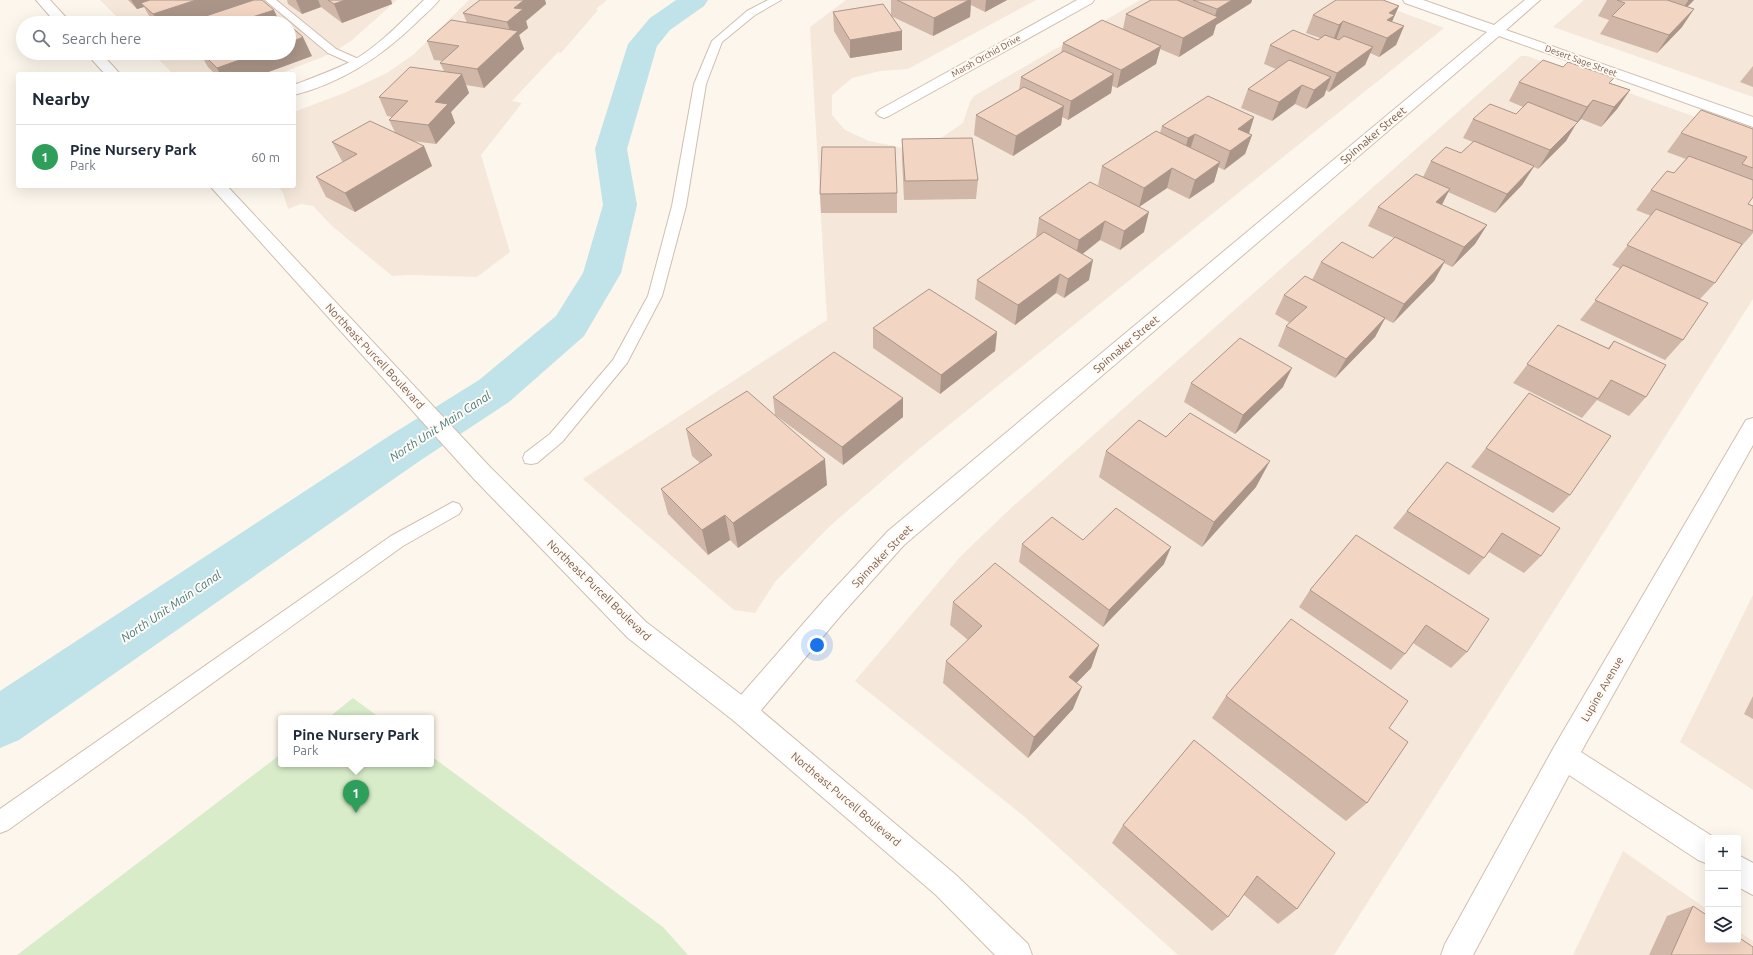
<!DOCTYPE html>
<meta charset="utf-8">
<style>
body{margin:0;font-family:Ubuntu,sans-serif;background:#f6f6f7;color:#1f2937}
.controls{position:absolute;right:12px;bottom:12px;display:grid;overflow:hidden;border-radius:4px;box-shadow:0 4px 16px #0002}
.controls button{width:36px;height:36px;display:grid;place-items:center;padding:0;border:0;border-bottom:1px solid #e0e1e3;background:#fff;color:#1f2937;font:20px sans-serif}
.you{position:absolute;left:817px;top:645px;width:14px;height:14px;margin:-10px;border:3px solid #fff;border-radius:50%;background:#1a73e8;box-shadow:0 0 0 6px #1a73e833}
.badge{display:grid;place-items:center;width:26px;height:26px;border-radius:50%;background:#111827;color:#fff;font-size:13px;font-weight:700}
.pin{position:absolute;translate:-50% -33px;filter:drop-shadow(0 1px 2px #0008)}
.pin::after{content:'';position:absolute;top:21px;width:14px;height:12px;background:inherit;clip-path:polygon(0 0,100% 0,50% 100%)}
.popup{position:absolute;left:278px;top:715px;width:156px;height:52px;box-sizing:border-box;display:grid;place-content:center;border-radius:4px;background:#fff;filter:drop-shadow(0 1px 3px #0005);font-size:13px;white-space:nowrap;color:#747a83}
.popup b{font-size:15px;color:#1f2937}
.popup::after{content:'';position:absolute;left:50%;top:100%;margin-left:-8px;border:8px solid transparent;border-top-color:#fff}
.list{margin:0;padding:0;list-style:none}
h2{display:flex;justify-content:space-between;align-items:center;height:52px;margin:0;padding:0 16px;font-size:17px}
h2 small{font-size:13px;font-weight:400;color:#747a83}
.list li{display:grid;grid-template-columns:26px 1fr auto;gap:12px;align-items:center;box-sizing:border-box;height:64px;padding:0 16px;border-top:1px solid #e0e1e3}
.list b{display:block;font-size:15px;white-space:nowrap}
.list p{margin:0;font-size:13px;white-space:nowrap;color:#747a83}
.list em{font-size:13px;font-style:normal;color:#747a83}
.icon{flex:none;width:22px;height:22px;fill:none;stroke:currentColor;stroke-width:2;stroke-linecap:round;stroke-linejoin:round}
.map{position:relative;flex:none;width:1753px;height:955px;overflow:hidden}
.search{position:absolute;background:#fff;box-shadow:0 4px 16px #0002;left:16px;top:16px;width:280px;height:44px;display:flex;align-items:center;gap:10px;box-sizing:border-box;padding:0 14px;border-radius:22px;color:#747a83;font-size:15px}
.panel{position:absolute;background:#fff;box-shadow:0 4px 16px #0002;left:16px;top:72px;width:280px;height:116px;border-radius:4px}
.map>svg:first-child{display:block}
</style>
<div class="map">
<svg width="1753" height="955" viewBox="0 0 1753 955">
<rect width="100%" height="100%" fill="#fdf6ec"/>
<path fill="#f5e8da" d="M100,0h297l-46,41 -11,7 -15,8 -46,18h-106l-21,-21h137v-30h-166z
M469,0h138l-11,9 2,1 -37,43 -3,-1 -46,49 10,2 -41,52 29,97 -33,25 -69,-2 -16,1 -60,-50 -19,-20 -12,-2 -13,5 -5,-16 -5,-7h16v-74l50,-19 43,-20 27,-19z
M846,0h190l-128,69 -28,2 -28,7 -20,17v20l13,15 24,11 35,7 37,-10 22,-15 7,-21 4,-6 166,-96h229l75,28 -525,421 -89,77 -55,56 -20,31 -21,-3 -151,-131 244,-159 -17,-293z
M1584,0h169v97l-200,-70z
M1521,56h6l226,82v161l-419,656h-156l-152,-137 -171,-137 105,-124 50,-48z
M1753,595v195l-73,-48z
M1623,851l85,59v30h30v-9l15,10v14h-180z"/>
<path fill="#d8ecc9" d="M353,698l27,20h-52z
M281,754v10h150v-8l232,171 25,28h-671z"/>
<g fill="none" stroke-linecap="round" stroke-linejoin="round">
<path fill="#bfe3e8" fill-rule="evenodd" d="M676,0h32l-4,6 -34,24 -13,16 -30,103 10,56 -16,68 -37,63 -75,66 -88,58 -402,280 -19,8v-57l389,-255 90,-56 77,-64 27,-43 20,-68 -8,-56 33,-105 22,-26z"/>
<defs>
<path id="service" d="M265,0h11l60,49 27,12 2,2 -6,3 -4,-1 -27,-12z
M768,0h13l-26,15 -33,27 -16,42 -20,122 -24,90 -35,67 -65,79 -25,21 -6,1 -6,-1 -2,-5 2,-5 25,-19 63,-74 35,-64 24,-90 22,-122 18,-43 35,-30z
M453,502l6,2 3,5 -3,5 -56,32 -395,284 -8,3v-24l391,-273z"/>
<path id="minor" d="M424,0h15c-6,8 -15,15 -22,22 -35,34 -75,61 -123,73v-10c20,-8 41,-15 60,-25 27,-16 48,-39 70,-60z
M1077,0h17l-2,3 -203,113 -5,2 -5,-2 -3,-3 3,-3z
M1403,0h20l71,25 31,-25h15l-34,30 247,87v10l-254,-91 -595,509 -62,69 -90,107 -9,3 -9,-3 -4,-9 4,-9 90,-103 64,-69 599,-499 -82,-29z
M1753,418v27l-172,307 134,86h-7v26l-10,-4 -129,-85 -96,180h-32l4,-11 109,-197 192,-327z
M1738,855l15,8v32l-15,-8z"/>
<path id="tertiary" d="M36,0h14l21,23h-15z
M86,53h15l19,21h-15z
M210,186h17l263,281 156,155 106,81 204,172 72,69 4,11h-37l-59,-60 -202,-174 -106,-83 -154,-159z"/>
</defs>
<use href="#service" stroke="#d1beb0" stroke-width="2"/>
<use href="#minor" stroke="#d1beb0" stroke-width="2"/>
<use href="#tertiary" stroke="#d1beb0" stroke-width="2"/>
<use href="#service" fill="#fff" fill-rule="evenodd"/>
<use href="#minor" fill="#fff" fill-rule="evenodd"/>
<use href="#tertiary" fill="#fff" fill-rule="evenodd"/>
</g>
<path fill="#d1b7a8" d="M128,0h124l28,23h-126l-2,-2 -8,-14 -7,2z
M287,0h104l1,4 -50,19 -21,-16 -19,7 -14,-10z
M480,0h65l1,4 -20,17 2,7 -9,7 5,14 -40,39 -18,-3 3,8 -18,19 4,11 -19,21 -24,-3 12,5 8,20 -77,46 -29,-15 -10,-20 27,-15 -1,-1 -10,-19 63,-10 -6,-12 3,-3 -5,-1 -8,-19 65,-26 -4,-8 3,-2 -9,-1 -7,-19 40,-18 -4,-10z
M891,0h116l-22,12 -14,-7 -1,12 -37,19 -42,-20 11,15v19l-52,8 -16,-27 -1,-19 58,3z
M1151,0h101l-1,3 -35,22 -3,10 -34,22 -19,-8 -4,15 -39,24 -5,-2 -1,7 -43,27 -6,-3 -1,8 -48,31 -39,-21 2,-20 43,-25 2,-13 40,-24 2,-10 60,-14 3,-15z
M1607,0h87l-6,6 -6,21 -25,26 -57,-19 9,-14 -11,-4z
M1313,15l79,7 12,4 -8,19 -17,12 -9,-4 -5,12 -36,27 -3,-2 -2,6 -18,13 -11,-5 -23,17 -31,-13 7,-19 28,-20 -12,-5 6,-19 48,-5 2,-2 -14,-5z
M200,53h89l23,3 -49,18h-48l-7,-7z
M1753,66v21l-13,-5z
M1519,82l91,1 20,7 -13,19 -16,18 -20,-8 -5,5 -10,17 -28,28 -4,-2 -12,18 -27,28 -47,-21 -6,13 45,20 -12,19 -23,23 -8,-4 -10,18 -41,42 -8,-4 -10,18 -40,41 -57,-32 8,-20 4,-3 -15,-9 9,-19 28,-15 9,-18 52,-4 21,-20 -26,-12 10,-19 45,-30 8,-16 30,-8 12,-11 -10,-4 10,-19 43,-5 7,-7 -14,-6z
M1254,117l-5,17 3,1 -7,19 -21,16 -6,-3 -4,15 -25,17 -22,-11 -28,19 5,25 -24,18 -20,-10 -18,14 7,26 -25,18 -8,-5 -41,32 -40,-26 2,-19 60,-42 -1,-1 3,-19 90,-16 -31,-17 4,-19 58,-33 2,-7z
M1753,129v68l-5,7 5,2v27l-14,16 -24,34 -15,16 -17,41 -18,20 -85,-40 41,-51 -9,-4 39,-49 -15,-6 15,-20 23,-17 12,-14 -19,-7 14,-19z
M902,139l76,41 -2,19 -72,1 -2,-42z
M897,193v20h-76l-1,-19z
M1558,325l50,23 6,-7 32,56 -17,19 -32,-16 -15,18 -69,-35z
M873,328l124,4 -2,19 -55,43 -67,-46z
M1191,383l92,4 -48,47 -51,-32z
M1529,393l41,102 -17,18 -82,-46z
M773,397l130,20 -60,48 -68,-50z
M686,429l141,56 -89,63 -8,-8 -22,15 -40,-41 -7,-25 39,-26 -8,-7z
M1166,437l90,50 -54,60 -103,-70 7,-26z
M1447,462l94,94 -17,17 -35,-21 -5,6 -15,17 -76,-47 14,-17z
M1356,535l111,117 -16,16 -38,-25 -8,11 -14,16 -92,-63 11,-17z
M1083,540l81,24 -61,63 -84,-65 3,-18z
M953,602l146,43 -8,23 -15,15 -3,26 -45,49 -85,-75 3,-22 22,-21 -18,-15z
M1226,696l163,32 -22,75 -21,18 -134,-103z
M1753,696v23l-9,-5z
M1194,740l103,169 -19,15 -34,-29 -16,22 -16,14 -100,-88 11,-18z
M1693,906l60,49h-104l18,-39z"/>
<path fill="#aa9588" d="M131,0h35l-25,3 3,4 -7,2z
M196,0h56l2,3 -61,20h-34l-6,-9z
M296,0h22l3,7 -19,7z
M345,0h46l1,4 -50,19 -8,-19z
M524,0h21l1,4 -20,17 2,7 -9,7 5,14 -40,39 -7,-19 35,-32 -5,-15 7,-14z
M969,0h2l-1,17 -37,19 1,-18z
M986,0h21l-22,12z
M1232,0h20l-1,3 -35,22 -3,10 -34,22 4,-19 31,-19 3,-10z
M1688,0h6l-19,19 13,-18z
M1399,6l-8,18 -9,13 7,-24z
M1694,9l-12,18 -25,26 12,-18z
M274,10l6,13h-46z
M1343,21l-7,19 -4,3 7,-18z
M1404,26l-8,19 -17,12 8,-19z
M902,31v19l-52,8v-18z
M303,37l9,19 -49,18h-43l-3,-6 42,-15h30v-10z
M1161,46l-5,18 -39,24 4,-18z
M1373,47l-8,18 -36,27 8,-19z
M462,74l7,19 -18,19 4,11 -19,21 -8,-19 7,-23z
M1114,74l-3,19 -43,27 3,-19z
M1331,77l-7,19 -18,13 8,-19z
M1302,85l-7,19 -23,17 7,-19z
M1630,90l-13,19 -16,18 13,-20z
M1593,100l-12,19 -5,5 -10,17 -28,28 12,-19 26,-26 11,-17z
M1064,106l-3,19 -48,31 3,-20z
M1254,117l-6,19 -10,-7z
M1195,134l-6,19 -6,5 5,-20z
M1252,135l-7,19 -21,16 6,-19z
M424,146l8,20 -77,46 -10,-19z
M1220,162l-6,20 -25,17 6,-19z
M1534,166l-12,19 -27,28 12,-19z
M1172,168l-5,20 -28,19 5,-19z
M1450,189l-10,19 -4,-6z
M1149,212l-5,20 -24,18 4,-19z
M1105,221l-5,19 -25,20 4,-20z
M1487,225l-12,19 -23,23 12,-20z
M1093,260l-4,20 -25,18 4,-19z
M1445,261l-11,20 -41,42 11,-19z
M1060,274l-4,19 -41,32 3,-20z
M1385,318l-10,19 -40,41 11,-19z
M997,332l-2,19 -55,43 1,-19z
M1292,368l-9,19 -48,47 8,-19z
M903,398v19l-60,48 -1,-18z
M825,459l2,26 -89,63 -5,-25z
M1270,461l-14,26 -54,60 12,-25z
M725,515l5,25 -22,15 -6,-25z
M1171,547l-7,17 -61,63 6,-17z
M1099,645l-8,23 -30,31 8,-22z
M1082,687l-9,22 -45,49 6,-21z"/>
<path fill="#f3d5c3" stroke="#aa9588" d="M150,0h46l-43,14 -12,-11z
M254,0h8l12,10 -40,13h-49z
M328,0h17l-11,4z
M480,0h44l-10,8 9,1 -16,13 -44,-9z
M897,0h72l-35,18z
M1151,0h26l41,17 -35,21 -57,-24z
M1193,0h39l-15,9z
M1336,0h47l16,6 -10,7 6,2 -8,5 17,6 -17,12 -44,-17 -4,4 -26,-10z
M1617,0h50l27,9 -25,26 -57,-19 13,-13z
M883,4l19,27 -52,9 -17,-28z
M451,20l67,11 -41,38 -37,-6 19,-17 -32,-5z
M1102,20l59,26 -40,24 -58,-27z
M289,26h1l13,11 -14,6z
M1293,30l25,10 7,-5 14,5 5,-4 29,11 -36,26 -67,-28z
M1064,51l50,23 -43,27 -50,-24z
M202,53h57l-42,15z
M1289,60l42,17 -17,13 -12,-5 -23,17 -31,-13z
M1543,60l20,7 5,-5 46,16 -5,5 21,7 -16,17 -21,-7 -6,7 -68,-25z
M410,67l52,7 -27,28 13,2 -20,21 -39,-5 19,-19 -29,-4z
M1024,87l40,19 -48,30 -40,-21z
M1208,96l46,21 -16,12 14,6 -22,16 -35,-17 -7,4 -26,-12z
M1528,102l50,20 -28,28 -77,-31 17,-15 26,10z
M1701,110l52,19v39l-11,-4 5,-7 -66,-24z
M370,121l54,25 -79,47 -29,-16 41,-23 -25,-12z
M1156,131l64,31 -25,18 -23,-12 -28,20 -42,-22z
M972,138l6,42 -73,1 -3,-42z
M1474,141l60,25 -27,28 -76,-33 15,-14 15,6z
M822,147h73l2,46 -77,1z
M1689,156l64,24v17l-5,7 5,2v25l-102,-41 16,-19 7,2z
M1416,174l34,15 -14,13 51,23 -23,22 -86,-40z
M1090,182l59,30 -25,19 -19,-10 -26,19 -40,-22z
M1656,209l86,35 -27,39 -88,-38z
M1044,232l49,28 -25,19 -8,-5 -42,31 -41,-25z
M1395,237l50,24 -41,43 -83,-42 21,-20 31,16z
M1623,265l85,38 -25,37 -88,-40z
M1305,276l80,42 -39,41 -60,-33 21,-19 -23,-12z
M929,289l68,43 -56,43 -68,-47z
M1558,325l51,24 5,-8 52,24 -20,32 -35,-17 -13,19 -71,-35z
M1240,338l52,30 -49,47 -52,-32z
M834,352l69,46 -61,49 -69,-50z
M747,391l78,68 -92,64 -8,-8 -23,15 -41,-41 51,-34 -26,-26z
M1529,393l82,43 -41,59 -84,-47z
M1190,413l80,48 -56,61 -108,-71 33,-31 27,17z
M1447,462l113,66 -19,28 -39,-23 -18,25 -77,-47z
M1116,508l55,39 -62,63 -87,-66 30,-27 31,23z
M1356,535l133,84 -22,33 -41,-27 -21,29 -95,-64z
M995,563l104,82 -30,32 13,10 -48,50 -88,-76 36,-35 -29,-24z
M1291,619l117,82 -19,27 19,14 -41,61 -141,-107z
M1194,740l141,113 -38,56 -40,-33 -29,41 -105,-92z
M1693,906l15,10v24h30v-3l15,10v8h-82z"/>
<g text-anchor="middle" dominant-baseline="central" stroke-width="4" stroke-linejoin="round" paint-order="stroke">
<g font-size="9" fill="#7a5c4d" stroke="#fffaf3">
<text transform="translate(986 56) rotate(-29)">Marsh Orchid Drive</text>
<text transform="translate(1581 61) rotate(20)">Desert Sage Street</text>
</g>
<g font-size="11" fill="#7a5c4d" stroke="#fffaf3">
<text transform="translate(1373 135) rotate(-40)">Spinnaker Street</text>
<text transform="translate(1126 344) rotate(-40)">Spinnaker Street</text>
<text transform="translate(375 356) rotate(47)">Northeast Purcell Boulevard</text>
<text transform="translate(882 556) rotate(-46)">Spinnaker Street</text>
<text transform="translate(599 590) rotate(44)">Northeast Purcell Boulevard</text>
<text transform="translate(1602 689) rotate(-60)">Lupine Avenue</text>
<text transform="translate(846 799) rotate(40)">Northeast Purcell Boulevard</text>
</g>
<g font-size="12" font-style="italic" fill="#437c86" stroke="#fffaf3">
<text transform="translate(440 426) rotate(-33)">North Unit Main Canal</text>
<text transform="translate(171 606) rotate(-34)">North Unit Main Canal</text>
</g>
</g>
</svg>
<div class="controls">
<button>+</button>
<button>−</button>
<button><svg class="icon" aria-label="layers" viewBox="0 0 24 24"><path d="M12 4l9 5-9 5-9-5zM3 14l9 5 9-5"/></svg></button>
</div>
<div class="you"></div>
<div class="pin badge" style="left:356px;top:813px;background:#2e9e5b">1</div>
<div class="popup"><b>Pine Nursery Park</b>Park</div>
<div class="search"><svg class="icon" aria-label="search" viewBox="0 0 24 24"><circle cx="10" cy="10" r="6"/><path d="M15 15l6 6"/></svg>Search here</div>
<section class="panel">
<h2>Nearby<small></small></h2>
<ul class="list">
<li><span class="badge" style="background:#2e9e5b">1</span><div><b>Pine Nursery Park</b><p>Park</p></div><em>60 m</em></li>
</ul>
</section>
</div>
